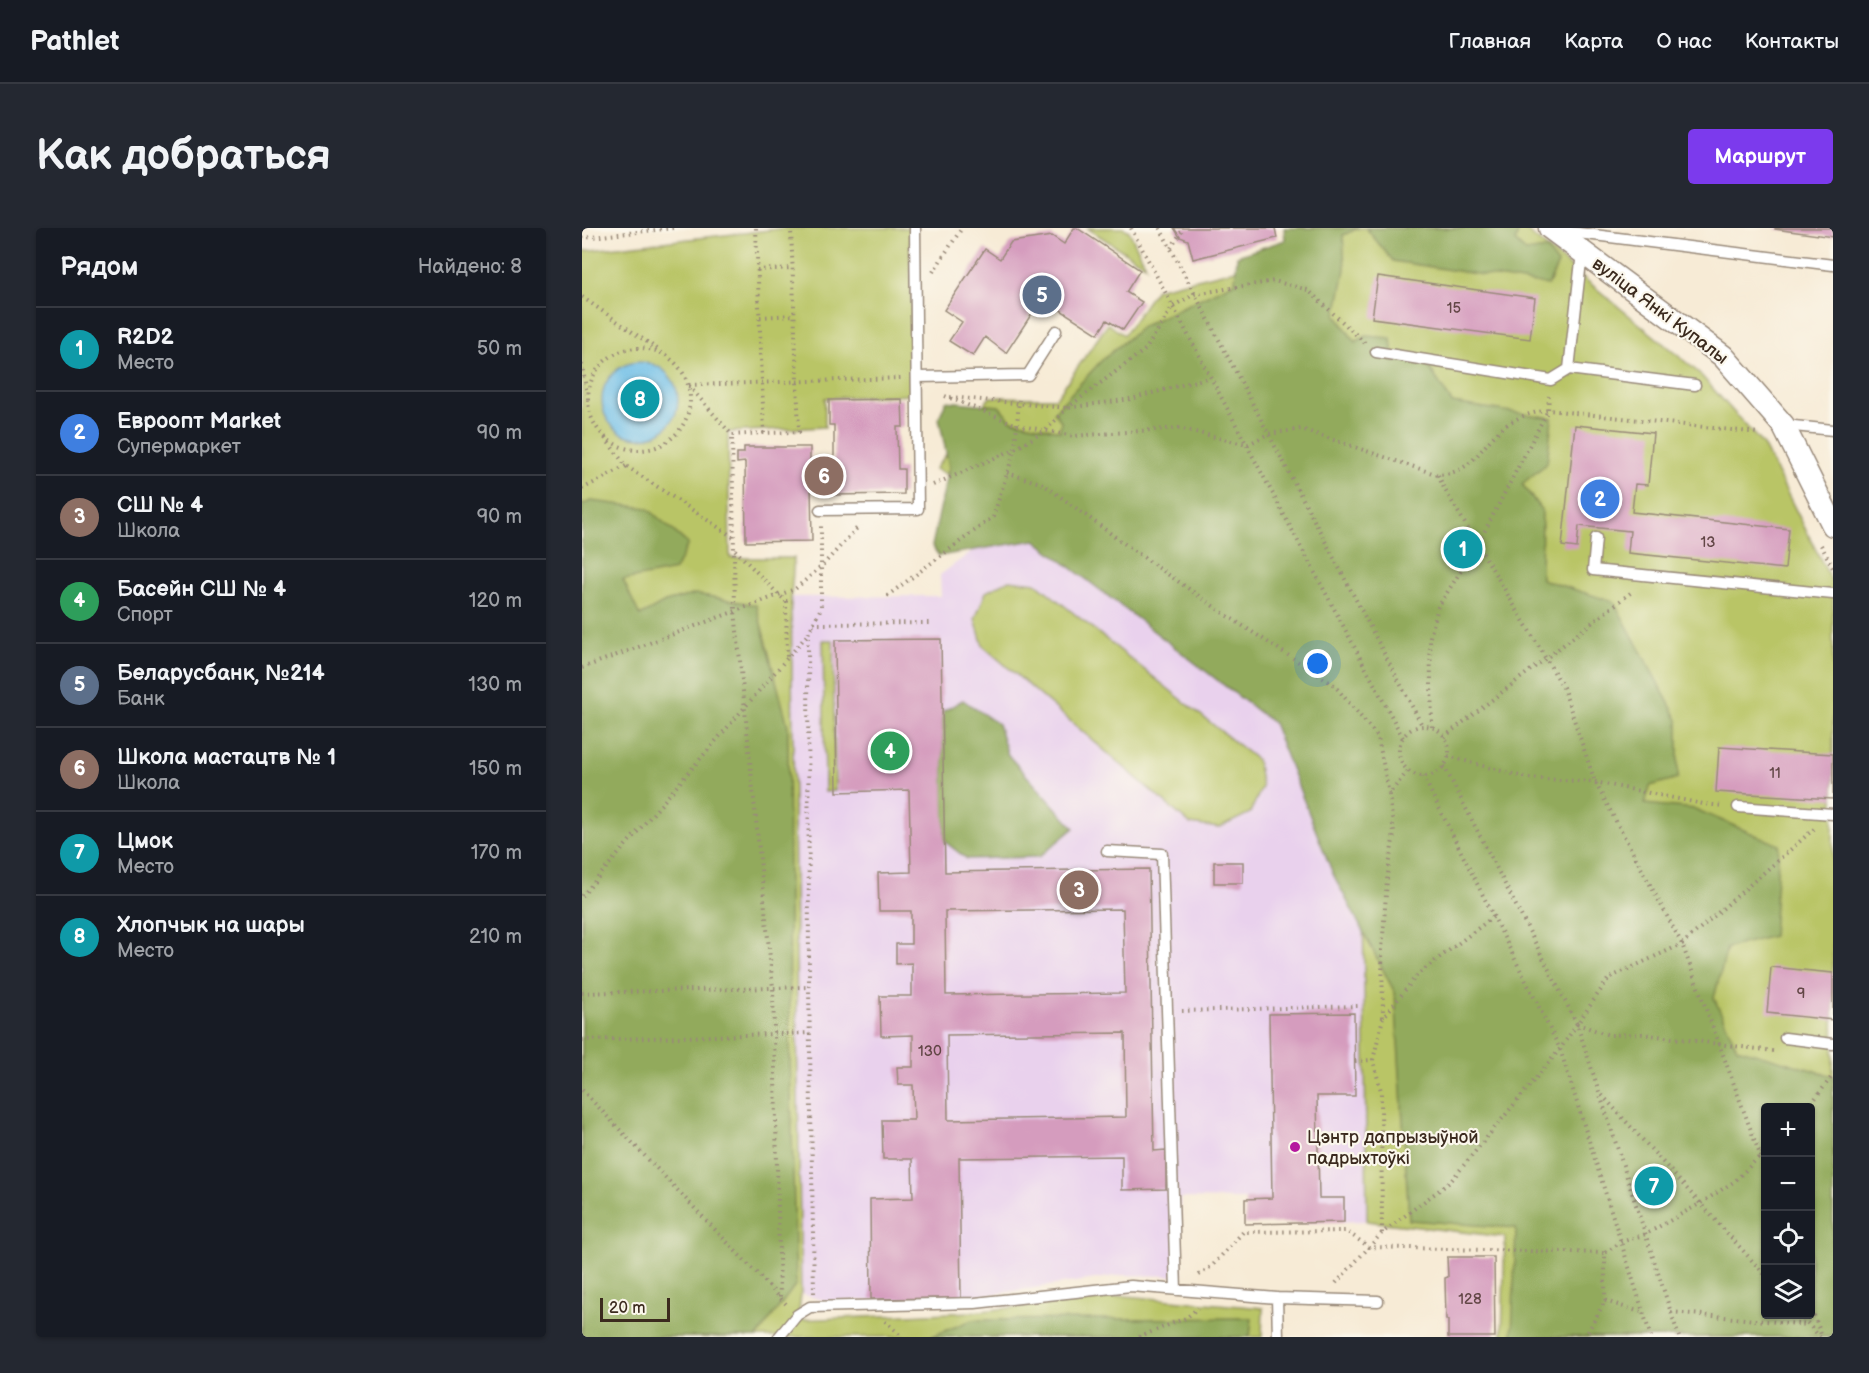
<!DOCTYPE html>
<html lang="ru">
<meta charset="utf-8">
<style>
body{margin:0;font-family:"Balsamiq Sans",sans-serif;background:#242831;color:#f1f3f6}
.controls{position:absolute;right:18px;bottom:18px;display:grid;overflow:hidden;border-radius:6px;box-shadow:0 2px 4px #0004}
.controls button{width:54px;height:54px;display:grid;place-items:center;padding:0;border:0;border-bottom:2px solid #363941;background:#171b24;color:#f1f3f6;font:30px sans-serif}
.scale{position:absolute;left:18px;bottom:15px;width:70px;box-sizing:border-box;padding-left:6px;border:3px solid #3b2a1e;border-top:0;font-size:16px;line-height:21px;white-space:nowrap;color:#3b2a1e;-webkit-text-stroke:4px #fbf7ec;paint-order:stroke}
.you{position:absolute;left:736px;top:436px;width:21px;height:21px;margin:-15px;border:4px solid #fff;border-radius:50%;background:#1a73e8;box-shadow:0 0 0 9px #1a73e833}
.badge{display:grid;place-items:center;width:39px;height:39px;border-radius:50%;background:#7c3aed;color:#fff;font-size:20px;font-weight:700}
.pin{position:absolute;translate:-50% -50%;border:3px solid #fff;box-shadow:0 2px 6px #0006}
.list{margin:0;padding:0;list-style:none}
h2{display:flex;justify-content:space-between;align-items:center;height:78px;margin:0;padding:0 24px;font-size:26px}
h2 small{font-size:20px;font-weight:400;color:#9ea1a6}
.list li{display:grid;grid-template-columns:39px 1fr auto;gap:18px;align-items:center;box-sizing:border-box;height:84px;padding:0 24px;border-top:2px solid #363941}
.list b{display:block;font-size:22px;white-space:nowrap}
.list p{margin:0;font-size:20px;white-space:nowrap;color:#9ea1a6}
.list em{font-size:20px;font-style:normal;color:#9ea1a6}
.icon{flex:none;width:33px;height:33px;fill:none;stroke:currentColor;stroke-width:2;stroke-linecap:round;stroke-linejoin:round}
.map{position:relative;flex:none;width:1251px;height:1109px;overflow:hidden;border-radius:6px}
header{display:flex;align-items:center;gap:36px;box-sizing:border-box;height:84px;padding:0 30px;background:#171b24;border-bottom:2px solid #363941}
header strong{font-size:28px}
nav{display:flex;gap:33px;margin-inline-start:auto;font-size:21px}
.intro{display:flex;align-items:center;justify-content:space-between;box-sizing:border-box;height:144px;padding:0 36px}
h1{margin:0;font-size:42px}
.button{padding:15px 27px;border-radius:6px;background:#7c3aed;color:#fff;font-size:21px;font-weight:700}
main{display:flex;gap:36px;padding:0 36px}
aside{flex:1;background:#171b24;border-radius:6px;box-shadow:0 2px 4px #0004}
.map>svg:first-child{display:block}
</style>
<header>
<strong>Pathlet</strong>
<nav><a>Главная</a><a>Карта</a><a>О нас</a><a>Контакты</a></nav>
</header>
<div class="intro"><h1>Как добраться</h1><a class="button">Маршрут</a></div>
<main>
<aside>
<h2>Рядом<small>Найдено: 8</small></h2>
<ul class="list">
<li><span class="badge" style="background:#0f9aa8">1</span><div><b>R2D2</b><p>Место</p></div><em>50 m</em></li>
<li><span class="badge" style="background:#3f7fe0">2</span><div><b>Евроопт Market</b><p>Супермаркет</p></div><em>90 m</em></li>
<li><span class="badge" style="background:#8d6e63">3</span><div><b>СШ № 4</b><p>Школа</p></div><em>90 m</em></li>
<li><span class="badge" style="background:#2e9e5b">4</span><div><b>Басейн СШ № 4</b><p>Спорт</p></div><em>120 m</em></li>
<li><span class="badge" style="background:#5c6f8a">5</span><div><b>Беларусбанк, №214</b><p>Банк</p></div><em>130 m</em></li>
<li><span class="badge" style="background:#8d6e63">6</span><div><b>Школа мастацтв № 1</b><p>Школа</p></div><em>150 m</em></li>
<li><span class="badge" style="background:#0f9aa8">7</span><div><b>Цмок</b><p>Место</p></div><em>170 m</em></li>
<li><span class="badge" style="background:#0f9aa8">8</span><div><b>Хлопчык на шары</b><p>Место</p></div><em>210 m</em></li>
</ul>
</aside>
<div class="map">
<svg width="1251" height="1109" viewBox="0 0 1251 1109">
<rect width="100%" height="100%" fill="#fbf7ec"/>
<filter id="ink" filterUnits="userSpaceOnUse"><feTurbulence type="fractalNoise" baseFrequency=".0167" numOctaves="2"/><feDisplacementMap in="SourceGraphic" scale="12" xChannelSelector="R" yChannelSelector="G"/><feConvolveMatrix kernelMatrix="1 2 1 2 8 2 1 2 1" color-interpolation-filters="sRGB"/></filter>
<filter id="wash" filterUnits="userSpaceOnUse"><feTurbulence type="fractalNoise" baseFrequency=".008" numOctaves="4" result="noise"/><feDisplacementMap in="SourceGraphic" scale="24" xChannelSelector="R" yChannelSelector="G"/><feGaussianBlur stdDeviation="1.35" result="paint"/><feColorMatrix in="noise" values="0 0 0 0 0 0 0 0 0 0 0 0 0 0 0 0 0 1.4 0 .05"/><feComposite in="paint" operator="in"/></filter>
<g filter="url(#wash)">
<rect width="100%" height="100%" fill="#f7ebd6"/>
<path fill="#e9d1ed" d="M435,279l344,240 6,474 -122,3v-25l-65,-1 2,78 -59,-1 -162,24 -134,2 -26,-7 -10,-697 150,-1 -1,-21 65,-48z"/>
<path fill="#b9c566" stroke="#7a7842" stroke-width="1.5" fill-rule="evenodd" d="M205,0h123l3,167 -88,3v29l-97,5 2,126h64l-3,39 10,697 -3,26 173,-8 154,-16 138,12 -1,29h-680v-1086z
M505,0h37l5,3 17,35z
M717,0h224l176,145 64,72 70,139v753h-331l3,-100 -138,-16 -6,-474 -344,-240 -82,-38 55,-72 66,1 52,-74 16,11 32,-46 149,-36zM1184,880h44v206h-44z
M427,352l27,3 221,177 5,27 -12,26 -31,15 -29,-4 -207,-178 -8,-27 11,-27z
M241,412h10l2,151 -10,1z"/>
<path fill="#92aa5b" stroke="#666a3c" stroke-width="1.5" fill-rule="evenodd" d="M702,0h75l-16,7 2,34 -9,46 19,27 11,-6 25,2 2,24 29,-6 30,47 100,15 -5,45 -25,21 20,27 -1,68 73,23 64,118v58l-28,8 -5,18 50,5 84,36 -6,91 -46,12 -13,50 23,50 96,28v261h-321l4,-109 -107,-8 -14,-227 -62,-119 -60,-151 -238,-183 -96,16 -7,-10 17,-79 -10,-49 7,-17 53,5 12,14 49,11 1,-10 -7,-9 47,-51 42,-35 92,-44 2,-26 48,-16zM1184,880h44v206h-44z
M784,0h154l-5,13 11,11 20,-3 12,15 -10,21 -155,-24z
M9,273l56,7 41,36 -13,26 -52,10 17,36 25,-14 31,-8 60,11 32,121 2,328 6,230 -39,53h-175v-832z
M381,472l35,24 10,31 66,73 -35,29 -72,2 -23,-18 -2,-129z
M670,1090l-2,19h-320l42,-17z"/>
<path fill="#6cbde7" stroke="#547482" stroke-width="1.5" d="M20 172a38 38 0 1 1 76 0a38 38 0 1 1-76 0Z"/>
<g id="blocks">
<path fill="#d59cbe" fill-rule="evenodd" d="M492,0h3l63,42 -14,22 16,10 -19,28 -16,-10 -9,14 -56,-36 -36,55 -21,-16 -12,19 -24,-15 13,-19 -18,-12 41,-61 15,10 11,-17 41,-6 12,8z
M592,0h101l2,10 -84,21 -5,-19 -8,-3z
M1193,0h58v9l-58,-8z
M796,48l157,22 -5,41 -158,-21z
M320,171l1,28h-6l1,42h6v25l-73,1 -1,-11h-19l1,57 -66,1 -1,-80 -8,1v-10h7v-6h66v13h24v-35h-5v-25z
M993,197l78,8 -5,52 -13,-1 -3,28 157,17 -4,40 -157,-16 2,-22 -51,-5 -2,22 -15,-2z
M359,411l4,233 204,-3 5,282 12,-1v39l-44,1v-34l-163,2 2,140 -90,1 -1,-100 43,-1 -1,-39h-29l-1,-39h32l-1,-35h-15l-1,-18h16v-32l-32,1 -1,-40h32v-33l-16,1v-20h15v-33h-32l-1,-38 33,-1 -2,-82 -72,2 -2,-152zM541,681l2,84 -179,2 -1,-84zM543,805l1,84 -178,3 -1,-85z
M1137,519l114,7v45l-117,-7z
M632,634h29v21h-29z
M1189,739l62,6v47l-66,-7z
M772,785l1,83h-38l2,102h25v24l-99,2v-25l27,-1 -3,-184z
M865,1029h47l1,80h-47v-17h-2l-1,-42 3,-1z"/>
</g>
</g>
<g filter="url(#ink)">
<use href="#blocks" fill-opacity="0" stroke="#998a7a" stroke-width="1.5"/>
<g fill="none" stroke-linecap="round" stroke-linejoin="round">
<defs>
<path id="lane" d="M980,3l271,34
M794,124l175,28 18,-11 126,16
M987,141l13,-117
M336,149l110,-2 28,-44
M1202,197l49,5
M238,282l98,-1 -3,-281
M1014,310l-3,32 240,24
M1156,579l95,7
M525,623l55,3 14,436
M1203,810l48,6
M695,1070l101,3
M197,1109l18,-22 13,-8 165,-4 156,-17 146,12 1,39"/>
<path id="street" d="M968,0l173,128 60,69 50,100"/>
</defs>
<use href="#lane" stroke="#998a7a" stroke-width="13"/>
<use href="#street" stroke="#998a7a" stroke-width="25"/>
<path stroke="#998a7a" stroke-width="4" stroke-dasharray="1.5 4.5" stroke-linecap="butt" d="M174,0l8,205 35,-1 -8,-204
M549,0l272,510
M578,0l263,499
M0,10l92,-10
M589,20l13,-20
M175,42l35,-2
M351,44l29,-44
M0,69l78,54
M178,89l34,-2
M6 171a51 51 0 1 1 102 0a51 51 0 1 1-102 0Z
M0,136l5,30
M107,157l212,-7
M107,158l43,49
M363,168l72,29 57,11 105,-8 68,17 21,-11 33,-5 137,46c39,-3 42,-32 70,-51 13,-9 25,-11 40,-14l211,23
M368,169l117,11 64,-9 79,-22
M182,205l-32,2 3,176 38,377 7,310
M23,210l21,28 107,71
M425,245l36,11 86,63 97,68 108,70 44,52 11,57
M856,247l7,15 118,197 32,95 87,162 84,227
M351,257l82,-36 30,-18 22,-23 79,-59 27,-43 22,-12 79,-13 34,9 57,53
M0,261l44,-23
M1239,317l12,23
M153,322l44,45 7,6h6
M305,368l106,-79 22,-68 4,-49
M204,373l1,58
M231,396l118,-1
M0,440l213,-79 26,-22 38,-41
M817 523a25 25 0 1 1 50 0a25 25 0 1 1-50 0Z
M850,499l-2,-90 8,-30 40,-63 70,-134 1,-14
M862,509l189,-146
M866,528l79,22 68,4 108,22 21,2
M862,538l133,258 102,313
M841,548l137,273 91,288
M0,668l226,-262
M0,765l227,-6
M600,783l176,-5
M801,789l-1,-67 5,-70 7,-47 -5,-39 19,-23
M995,796l32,11 33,-1 131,17
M0,812l228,-7
M773,833l18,-1
M0,862l204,214
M1020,867l164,181
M1226,880l25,-33
M800,1005l-1,-142 -8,-31 10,-42 35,-44 75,-57
M617,1047l13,-9 31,-34 103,-1 23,16 236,6
M754,1055l46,-50 68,-51 110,-133 49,-71 73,-34 132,-115
M232,1065l-5,-306 -1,-353 13,-26v-82
M1023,1073l39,12
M1228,1076l12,33
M1089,1084l137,13
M1217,1086l21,23
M303,1093l17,16
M557,1109l47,-19 12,-10
M1003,1109l20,-36v-48l16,-11 25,-8 55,-31 34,-22 31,-31"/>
<use href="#lane" stroke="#fff" stroke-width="10"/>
<use href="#street" stroke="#fff" stroke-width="22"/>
</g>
</g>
<circle fill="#b5179e" stroke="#fbf7ec" stroke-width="2" cx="713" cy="919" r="6"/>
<g text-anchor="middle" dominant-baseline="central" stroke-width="4.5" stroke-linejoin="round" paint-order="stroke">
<g font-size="15" fill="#624646">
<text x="872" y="80">15</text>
<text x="1126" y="314">13</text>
<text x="1193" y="545">11</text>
<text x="1219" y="765">9</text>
<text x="348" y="823">130</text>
<text x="888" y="1071">128</text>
</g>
<g font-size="18" fill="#3b2a1e" stroke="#fbf7ec">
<text transform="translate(1078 83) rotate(37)">вуліца Янкі Купалы</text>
</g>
<g font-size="18" fill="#3b2a1e" stroke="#fbf7ec" text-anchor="start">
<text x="725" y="909">Цэнтр дапрызыўной<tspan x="725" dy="21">падрыхтоўкі</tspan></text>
</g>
</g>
</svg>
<div class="controls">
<button>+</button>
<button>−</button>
<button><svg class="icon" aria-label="locate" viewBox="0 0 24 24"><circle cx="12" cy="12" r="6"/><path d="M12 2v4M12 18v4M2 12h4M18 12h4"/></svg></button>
<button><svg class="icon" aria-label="layers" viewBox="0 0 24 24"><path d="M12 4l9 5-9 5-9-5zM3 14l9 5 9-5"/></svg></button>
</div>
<div class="scale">20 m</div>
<div class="you"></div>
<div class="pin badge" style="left:881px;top:321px;background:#0f9aa8">1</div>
<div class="pin badge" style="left:1018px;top:271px;background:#3f7fe0">2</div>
<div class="pin badge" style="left:497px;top:662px;background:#8d6e63">3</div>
<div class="pin badge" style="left:308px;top:523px;background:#2e9e5b">4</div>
<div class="pin badge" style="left:460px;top:67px;background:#5c6f8a">5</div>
<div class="pin badge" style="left:242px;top:248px;background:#8d6e63">6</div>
<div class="pin badge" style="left:1072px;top:958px;background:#0f9aa8">7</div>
<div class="pin badge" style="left:58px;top:171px;background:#0f9aa8">8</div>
</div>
</main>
